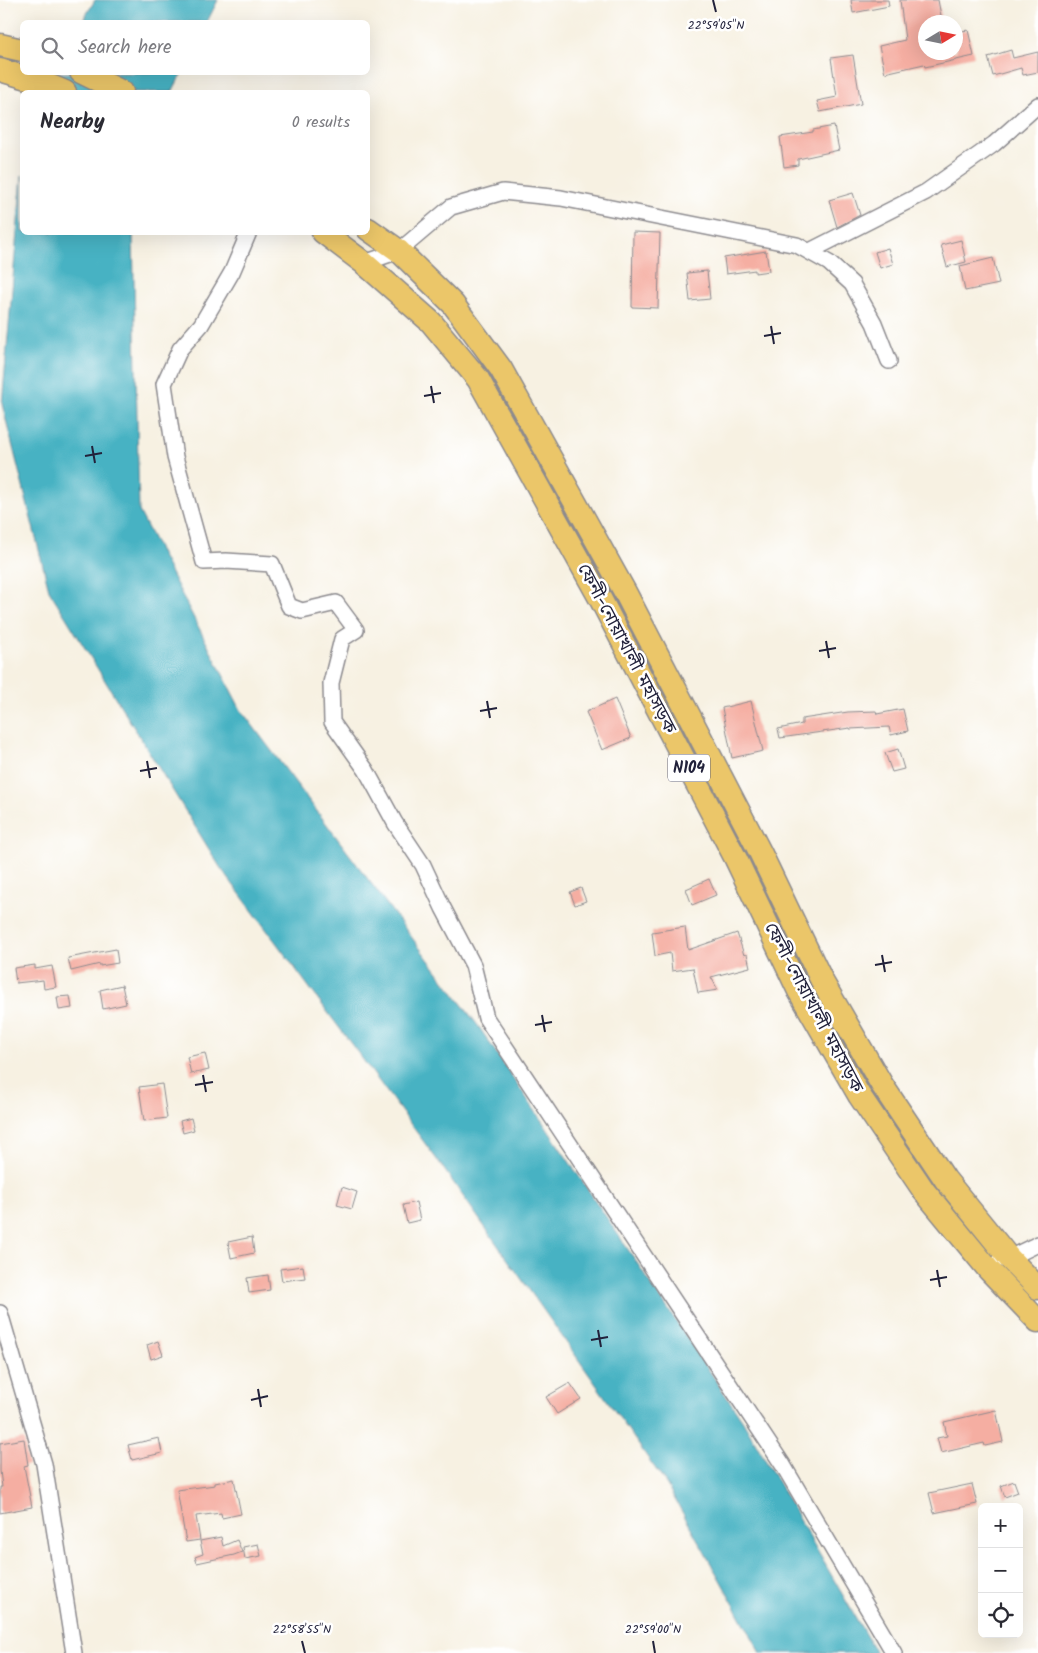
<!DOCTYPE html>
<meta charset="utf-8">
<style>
body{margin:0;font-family:Kalam,"Noto Sans Bengali",sans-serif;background:#f7f7f7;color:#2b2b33}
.controls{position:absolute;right:15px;bottom:15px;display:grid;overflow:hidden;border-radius:8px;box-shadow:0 5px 20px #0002}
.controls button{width:45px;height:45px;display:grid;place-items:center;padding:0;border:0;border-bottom:1px solid #e1e1e2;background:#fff;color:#2b2b33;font:25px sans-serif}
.compass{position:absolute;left:918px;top:15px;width:45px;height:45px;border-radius:50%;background:#fff;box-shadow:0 5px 20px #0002;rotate:80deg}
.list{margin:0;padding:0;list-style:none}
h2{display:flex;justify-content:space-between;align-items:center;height:65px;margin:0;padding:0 20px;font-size:21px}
h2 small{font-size:16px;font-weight:400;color:#7c7c81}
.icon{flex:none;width:28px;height:28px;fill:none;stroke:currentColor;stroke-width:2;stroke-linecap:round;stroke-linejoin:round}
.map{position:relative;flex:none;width:1038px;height:1653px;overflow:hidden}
.search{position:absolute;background:#fff;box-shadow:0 5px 20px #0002;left:20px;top:20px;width:350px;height:55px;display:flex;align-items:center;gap:12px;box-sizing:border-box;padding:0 18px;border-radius:8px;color:#7c7c81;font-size:19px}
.panel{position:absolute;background:#fff;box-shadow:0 5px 20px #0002;left:20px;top:90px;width:350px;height:145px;border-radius:8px}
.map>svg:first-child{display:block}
</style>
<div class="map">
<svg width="1038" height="1653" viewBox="0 0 1038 1653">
<rect width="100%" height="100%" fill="#fff"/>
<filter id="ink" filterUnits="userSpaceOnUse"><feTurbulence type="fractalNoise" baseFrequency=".02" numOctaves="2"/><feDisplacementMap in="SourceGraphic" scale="10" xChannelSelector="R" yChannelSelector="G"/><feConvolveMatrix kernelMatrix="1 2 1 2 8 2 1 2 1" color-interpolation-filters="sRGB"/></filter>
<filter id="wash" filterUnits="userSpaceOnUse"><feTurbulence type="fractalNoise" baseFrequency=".0096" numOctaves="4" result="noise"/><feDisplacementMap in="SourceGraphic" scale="20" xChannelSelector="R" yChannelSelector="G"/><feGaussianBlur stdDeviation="1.12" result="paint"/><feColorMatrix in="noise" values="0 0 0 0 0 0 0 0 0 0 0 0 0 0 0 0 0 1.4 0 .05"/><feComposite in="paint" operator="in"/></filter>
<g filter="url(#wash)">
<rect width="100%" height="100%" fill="#f7f1e2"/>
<path fill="#46b2c3" stroke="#346a7f" d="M95,0h123l-11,22h-125z
M54,73h128l-10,19h-130z
M22,175v57l111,1 6,278 102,199 238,317 264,394 133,232h-115l-94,-168 -226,-320 -221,-298 -171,-277 -47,-186z"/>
<g id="blocks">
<path fill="#f5aea2" d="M851,0h37l1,6 -36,7z
M900,0h38l4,21 -16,1v30h30v-20l12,-2 6,26 -49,11 -1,-3 -39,9 -6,-27 26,-6z
M1011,50l2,8 25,-6v20l-15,3 -2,-7 -28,8 -5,-19z
M853,55l8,49 -41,8 -3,-11 20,-4 -6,-39z
M834,126l5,24 -41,9v6l-14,2 -4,-30 33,-5v-2z
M853,193l7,22 -23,12 -8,-27z
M633,232l27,1 -2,75 -26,-1z
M961,240l5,22 -19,5 -6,-22z
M888,248l5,16 -13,4 -5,-16z
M766,251l3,20 -14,2v-3l-29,4 -2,-16z
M993,258l6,26 -34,7 -5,-25z
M707,271l3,28 -20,2 -3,-28z
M615,699l16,39 -29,12 -16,-38z
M751,701l12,50 -31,7 -10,-50z
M903,709l5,22 -17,4 -2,-8 -39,2v-1l-70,10 -2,-9 24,-5v-5l46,-7 28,-1 1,3z
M898,749l6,20 -12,3 -7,-19z
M709,879l7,16 -24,10 -6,-16z
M581,888l5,13 -11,4 -5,-13z
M685,927l3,23 49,-17 7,22 3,-1 3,13 -39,10 7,13 -20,3 -5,-25 -21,3 -2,-18 -15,3 -3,-24z
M116,949l2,14 -18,3v-2l-29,7 -3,-13z
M35,965v4l17,-3 4,21 -12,2 -1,-9 -27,3 -2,-15z
M122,985l4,19 -23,5 -3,-19z
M70,996l2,12 -13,2 -2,-13z
M205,1053l4,17 -18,4 -4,-17z
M162,1084l5,34 -23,3 -5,-34z
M191,1118l3,12 -11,3 -3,-12z
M342,1187l15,5 -5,17 -15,-4z
M416,1202l4,18 -13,3 -4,-18z
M252,1237l2,16 -23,5 -3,-16z
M303,1266l2,12 -23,3 -2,-12z
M268,1275l2,15 -21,3 -2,-15z
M158,1341l5,14 -12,4 -4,-14z
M570,1383l11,16 -24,15 -11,-17z
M996,1410l7,32 -18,4 -1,-3 -43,10 -4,-15 10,-2 -3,-14z
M159,1438l3,15 -30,7 -4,-15z
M24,1439l4,26 -4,1 8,41 -32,6v-26h2l-2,-16v-28z
M234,1479l7,35 -19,4 -1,-5 -25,3 4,24 -14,2 -9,-52 38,-5v-2z
M1014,1481l4,11 -13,5 -4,-11z
M972,1484l5,20 -43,9 -5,-20z
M221,1537l2,9 14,-6 5,12 -8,3 -37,8 -2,-6 8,-3 -3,-13z
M258,1544l3,12 -16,3 -2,-12z"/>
</g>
</g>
<g filter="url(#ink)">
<use href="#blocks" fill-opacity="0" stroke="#8c8a8e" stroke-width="1"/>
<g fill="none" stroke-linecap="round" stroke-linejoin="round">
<defs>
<path id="minor" d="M249,232l-17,40 -31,53 -21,24 -16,35 11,73 29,105 22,-1 46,3 17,42 13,5 34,-8 20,27 -14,9 -11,44 1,39 34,48 29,53 28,42 20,43 30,57 13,53 297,447 111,188
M810,251l116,-59 68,-48 44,-39
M364,263l35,-12 52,-44 52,-15 58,6 236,47 32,18 23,21 22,39 15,38
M1000,1259l9,-1 29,-14
M0,1313l44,151 30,189"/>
<path id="highway" d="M0,45l22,5
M0,70l41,12 24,10
M81,72l41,20
M368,229l31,22 54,53 48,65 124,223 135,260 63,131 59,102 63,94 64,79 29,30
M323,232l41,31 67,59 47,57 123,221 135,259 63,132 60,104 65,96 65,79 49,51"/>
</defs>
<use href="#minor" stroke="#8c8a8e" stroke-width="18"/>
<use href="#highway" stroke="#8c8a8e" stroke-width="25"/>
<use href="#minor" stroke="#fff" stroke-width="15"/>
<use href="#highway" stroke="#ebc669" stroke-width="22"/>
</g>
</g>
<path fill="none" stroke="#22223b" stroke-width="2" d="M713,0l3,12M771,326l3,18M764,336l17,-3M431,386l3,17M424,396l17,-3M92,446l3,17M85,456l17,-3M826,641l3,17M819,651l17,-3M487,701l3,17M480,711l17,-3M147,761l3,17M140,771l17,-3M882,955l3,17M875,965l17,-3M542,1015l3,17M535,1025l17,-3M203,1075l3,17M195,1085l18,-3M937,1270l3,17M930,1280l17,-3M598,1330l3,17M591,1340l17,-3M258,1389l3,18M251,1400l17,-4M302,1641l3,12M653,1641l2,12"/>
<g text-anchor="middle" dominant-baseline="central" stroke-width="5" stroke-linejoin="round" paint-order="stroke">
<rect fill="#fff" stroke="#646476" stroke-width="1" x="668" y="754.5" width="42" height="27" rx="4"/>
<g font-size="16" font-weight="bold" fill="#22223b">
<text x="689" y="768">N104</text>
</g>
<g font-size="18" fill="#22223b" stroke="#fff">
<text transform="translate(626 649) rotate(62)">ফেনী-নোয়াখালী মহাসড়ক</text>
<text transform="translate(813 1008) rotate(62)">ফেনী-নোয়াখালী মহাসড়ক</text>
</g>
</g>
<g font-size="12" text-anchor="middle" fill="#22223b" stroke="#fff" stroke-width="5" stroke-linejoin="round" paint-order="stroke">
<text x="716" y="29">22°59'05"N</text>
<text x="302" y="1633">22°58'55"N</text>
<text x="653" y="1633">22°59'00"N</text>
</g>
</svg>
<div class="controls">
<button>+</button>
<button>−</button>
<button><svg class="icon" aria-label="locate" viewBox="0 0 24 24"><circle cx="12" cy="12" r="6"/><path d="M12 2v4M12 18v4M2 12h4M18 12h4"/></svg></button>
</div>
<svg class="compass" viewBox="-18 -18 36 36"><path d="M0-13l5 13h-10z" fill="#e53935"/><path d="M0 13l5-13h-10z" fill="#7c7c81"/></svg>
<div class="search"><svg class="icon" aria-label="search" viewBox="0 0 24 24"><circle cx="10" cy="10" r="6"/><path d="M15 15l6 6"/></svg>Search here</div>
<section class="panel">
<h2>Nearby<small>0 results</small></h2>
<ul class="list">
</ul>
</section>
</div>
